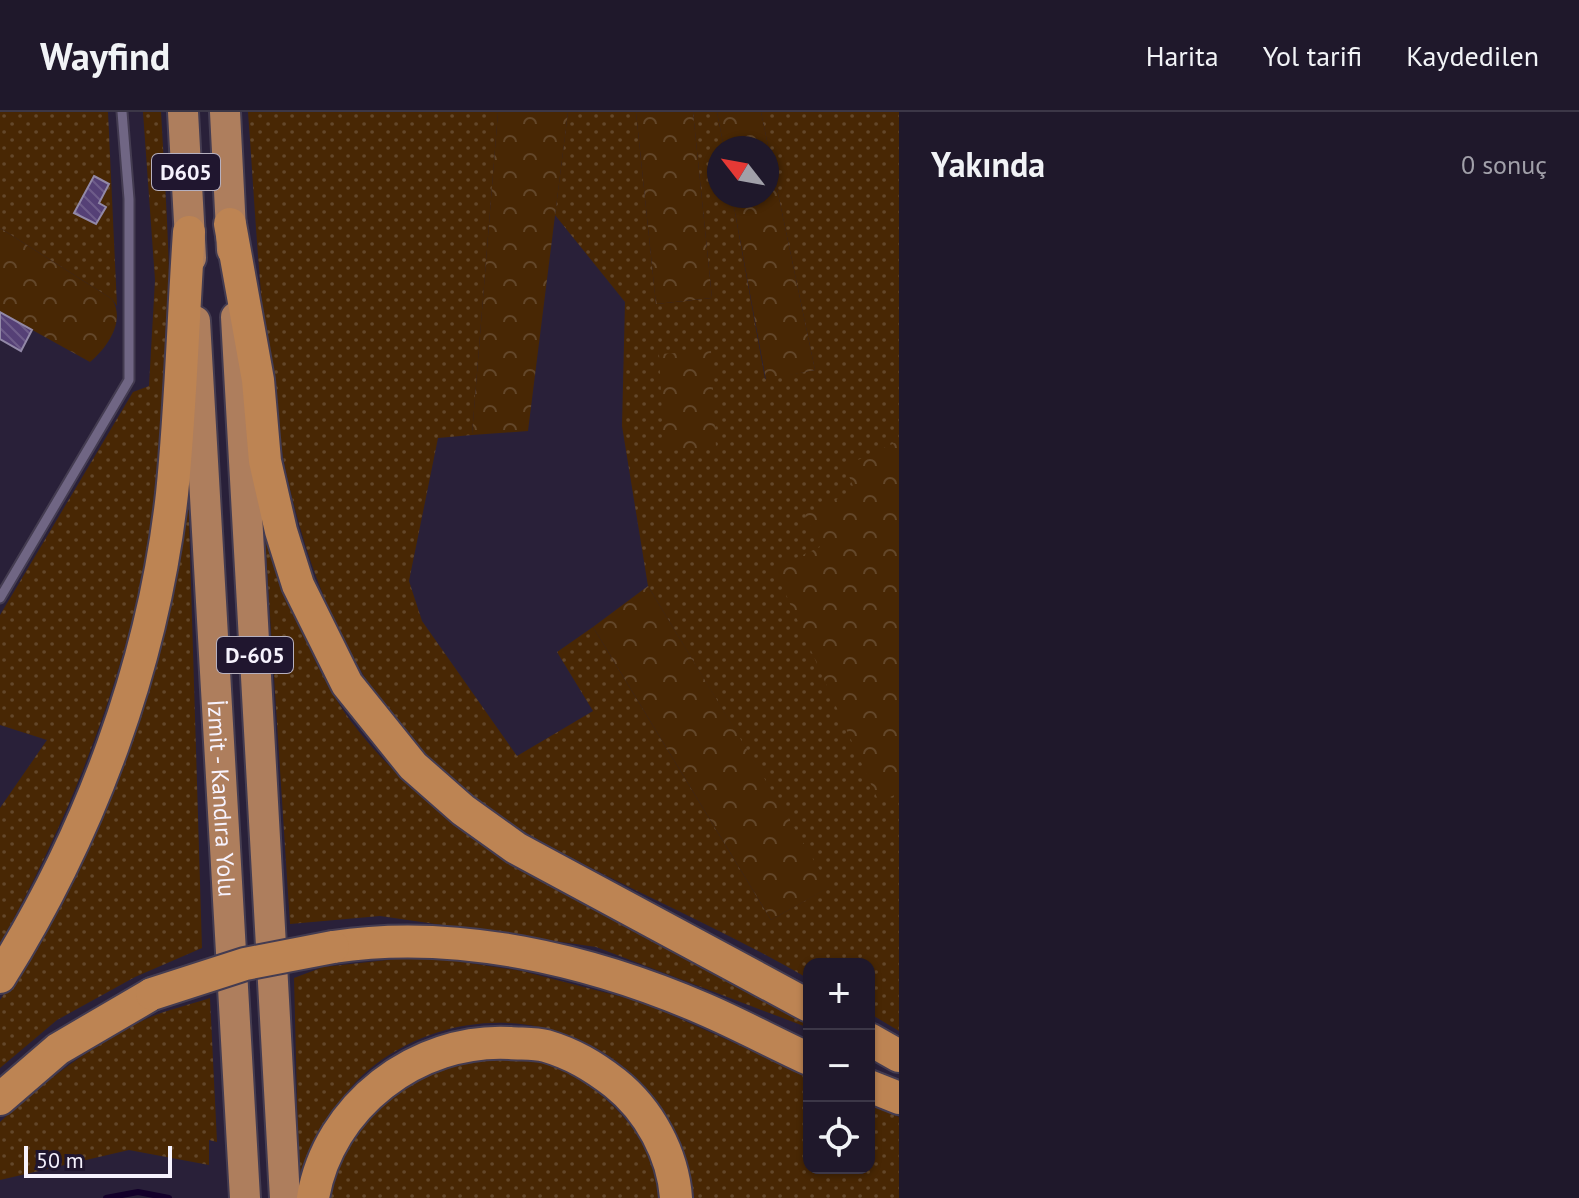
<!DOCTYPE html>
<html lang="tr">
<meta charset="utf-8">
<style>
body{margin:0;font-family:"PT Sans",sans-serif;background:#2c2537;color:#f1f3f6}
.controls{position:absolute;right:24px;bottom:24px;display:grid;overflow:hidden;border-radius:16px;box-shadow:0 2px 6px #0004}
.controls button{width:72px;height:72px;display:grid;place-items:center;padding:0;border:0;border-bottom:2px solid #3c3747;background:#1f182b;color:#f1f3f6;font:40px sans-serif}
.compass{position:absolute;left:707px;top:24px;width:72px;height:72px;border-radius:50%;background:#1f182b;box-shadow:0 2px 6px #0004;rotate:301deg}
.scale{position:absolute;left:24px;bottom:20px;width:148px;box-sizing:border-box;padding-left:8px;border:4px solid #f6f2fd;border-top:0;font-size:22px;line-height:28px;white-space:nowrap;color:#f6f2fd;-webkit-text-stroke:6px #20162f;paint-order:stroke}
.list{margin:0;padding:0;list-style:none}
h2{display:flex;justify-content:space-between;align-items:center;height:104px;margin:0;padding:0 32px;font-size:34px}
h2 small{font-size:26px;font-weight:400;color:#a1a0a9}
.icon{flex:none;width:44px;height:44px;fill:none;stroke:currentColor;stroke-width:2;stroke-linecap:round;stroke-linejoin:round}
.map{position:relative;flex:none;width:899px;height:1086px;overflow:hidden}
header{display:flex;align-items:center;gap:48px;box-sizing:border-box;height:112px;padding:0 40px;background:#1f182b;border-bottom:2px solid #3c3747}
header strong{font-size:38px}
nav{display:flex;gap:44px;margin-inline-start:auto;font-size:28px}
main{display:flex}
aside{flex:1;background:#1f182b}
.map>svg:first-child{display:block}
</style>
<header>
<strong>Wayfind</strong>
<nav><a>Harita</a><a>Yol tarifi</a><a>Kaydedilen</a></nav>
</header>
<main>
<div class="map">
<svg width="899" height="1086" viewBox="0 0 899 1086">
<defs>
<pattern id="grass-dots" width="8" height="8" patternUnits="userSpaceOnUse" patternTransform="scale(2)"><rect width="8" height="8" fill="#482704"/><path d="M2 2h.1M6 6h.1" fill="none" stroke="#63472a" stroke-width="1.8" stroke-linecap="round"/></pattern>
<pattern id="forest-crowns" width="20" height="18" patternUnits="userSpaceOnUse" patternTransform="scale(2)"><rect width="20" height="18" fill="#482704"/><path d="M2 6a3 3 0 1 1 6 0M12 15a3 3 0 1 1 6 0" fill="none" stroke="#63472a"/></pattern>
<pattern id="building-back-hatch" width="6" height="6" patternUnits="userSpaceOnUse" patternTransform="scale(2)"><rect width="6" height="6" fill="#554076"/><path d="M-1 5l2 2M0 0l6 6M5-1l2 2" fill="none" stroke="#6e5c8a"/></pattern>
</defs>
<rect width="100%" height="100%" fill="#292039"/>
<path fill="url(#grass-dots)" d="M0,0h108l9,194 -5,-7 -112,-71z
M143,0h18c6,107 14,214 4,321 -15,180 -78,354 -165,511v-136l47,-68 -47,-15v-110l133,-223 16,-6 6,-106z
M248,0h250l-26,323 -34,3 -29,143 13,40 95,135 76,-45 -36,-59 36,-25 178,293 58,-33 -181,-301 -26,-160 3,-124 -70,-87 13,-103h68l20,192 56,-6 -19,-186h24l7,36h-5v48h13l33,183 50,-9 -54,-258h138v919l-30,-18v-49h-60v15c-91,-53 -188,-92 -279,-144 -265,-152 -262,-455 -282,-723z
M188,374l14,462 -67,29 -78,43 -57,48v-68l24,-36z
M265,426c25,61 46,128 85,182 70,94 170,147 271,200 63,34 125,67 188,100v8l-213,-81 -216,-31 -90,8z
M424,844l98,15 120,31 167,74v92h60v-65l30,14v81h-205c-19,-156 -192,-226 -318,-134 -38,28 -59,74 -77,116l-5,-202 29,-11z
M210,886l7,144 -8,-2v25l-80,-15 -129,30v-58c43,-40 92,-77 146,-103 20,-9 43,-14 64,-21z
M503,945c16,2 35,2 49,8 50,19 107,78 109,133h-332c2,-12 3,-26 8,-37 29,-67 98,-99 166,-104z"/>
<path fill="url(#forest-crowns)" d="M498,0h70l-40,319 -56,4z
M636,0h57l19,186 -56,6z
M717,0h44l54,258 -49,10 -34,-184h35v-48h-43z
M0,116l112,71c14,22 -5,49 -22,63l-90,-50z
M711,239l5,97 -52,3 -5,-97z
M899,329v352l-20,9 -105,-234 46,-21 -15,-33 50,-23 -10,-25z
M648,474l182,301 -59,33 -178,-293z"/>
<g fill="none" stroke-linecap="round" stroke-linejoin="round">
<path stroke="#13002a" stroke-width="6" d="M106,1086l32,-6 31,6"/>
</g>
<path fill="url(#building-back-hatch)" stroke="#9288a7" stroke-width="2" d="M94,64l15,8 -10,19 7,4 -10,17 -22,-11z
M0,200l32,18 -11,21 -21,-12z"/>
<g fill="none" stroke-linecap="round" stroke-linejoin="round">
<defs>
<path id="service" d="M0,486l129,-218v-181l-7,-87"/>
<g id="trunk">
<path d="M183,0l8,146"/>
<path d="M225,0l7,138"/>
<path d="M236,205l49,881"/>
<path id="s1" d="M195,209l50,877"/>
</g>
<path id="motorway" d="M230,112l28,156 7,81 16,70 17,54 49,99 66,82 50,44 53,38 293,158
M333,835c123,-19 258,13 371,62 35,15 70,34 105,50
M0,865c91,-145 153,-312 172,-483 9,-87 11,-175 17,-262
M869,927l30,17
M869,974l30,12
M0,987l58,-50 94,-55
M313,1086c15,-92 104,-160 197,-155 11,1 25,0 36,3 27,8 47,20 69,37 34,27 58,71 61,115"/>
</defs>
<use href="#service" stroke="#443c51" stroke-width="13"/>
<use href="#trunk" stroke="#443c51" stroke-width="34"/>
<use href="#motorway" stroke="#443c51" stroke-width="36"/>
<use href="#service" stroke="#706684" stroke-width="9"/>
<use href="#trunk" stroke="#ae7e5d" stroke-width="30"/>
<use href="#motorway" stroke="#bd8453" stroke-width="32"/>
<defs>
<path id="motorway-bridge" d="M152,882l93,-30 88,-17"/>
</defs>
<use href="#motorway-bridge" stroke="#443c51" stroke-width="36" stroke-linecap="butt"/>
<use href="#motorway-bridge" stroke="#bd8453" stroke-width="32"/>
</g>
<g text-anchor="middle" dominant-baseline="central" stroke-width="6" stroke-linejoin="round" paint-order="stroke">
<g fill="#20162f" stroke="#b6b0bf" stroke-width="2">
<rect x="152" y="42" width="68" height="36" rx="6"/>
<rect x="217" y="525" width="76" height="36" rx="6"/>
</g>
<g font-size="22" font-weight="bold" fill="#f6f2fd">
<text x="186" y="60">D605</text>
<text x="255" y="543">D-605</text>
</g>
<g font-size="24" fill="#f6f2fd" stroke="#20162f">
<text stroke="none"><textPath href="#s1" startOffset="478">İzmit - Kandıra Yolu</textPath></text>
</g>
</g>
</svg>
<div class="controls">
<button>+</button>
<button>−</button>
<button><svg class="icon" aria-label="locate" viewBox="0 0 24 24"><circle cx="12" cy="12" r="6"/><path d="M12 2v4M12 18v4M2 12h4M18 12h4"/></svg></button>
</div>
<svg class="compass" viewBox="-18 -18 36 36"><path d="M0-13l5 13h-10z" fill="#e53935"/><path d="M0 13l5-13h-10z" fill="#a1a0a9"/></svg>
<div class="scale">50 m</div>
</div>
<aside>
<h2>Yakında<small>0 sonuç</small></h2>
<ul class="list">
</ul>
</aside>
</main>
